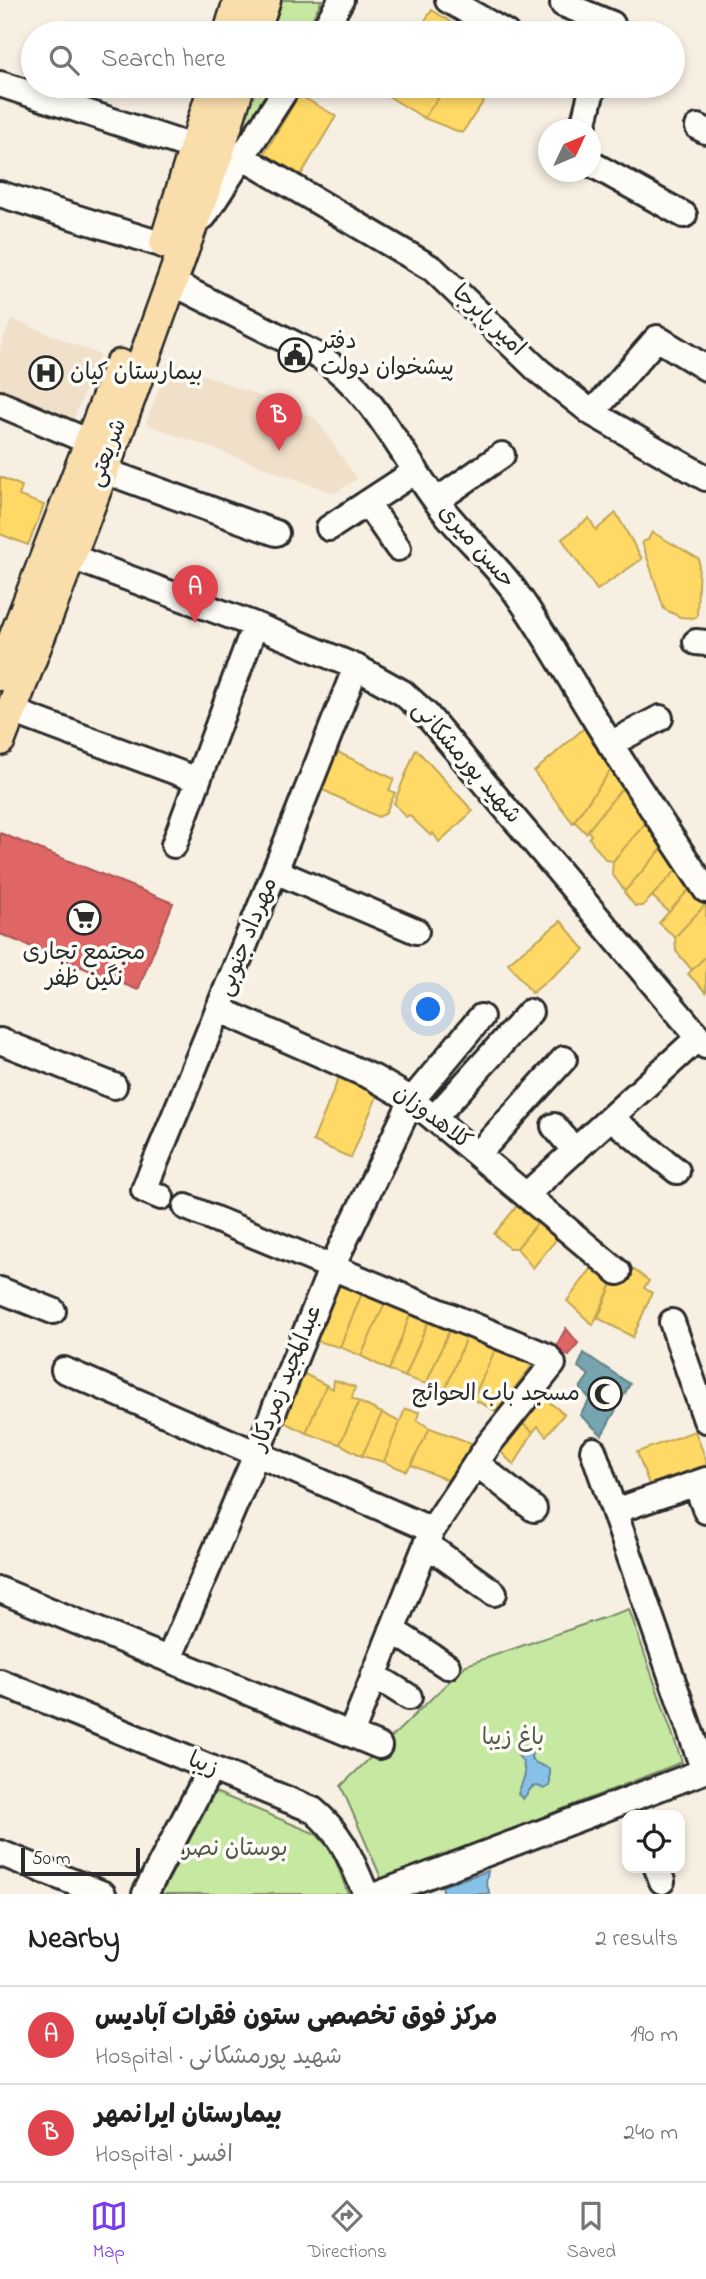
<!DOCTYPE html>
<meta charset="utf-8">
<style>
body{margin:0;font-family:"Indie Flower","Playpen Sans Arabic",sans-serif;background:#f2f2f2;color:#222}
.controls{position:absolute;right:21px;bottom:21px;display:grid;overflow:hidden;border-radius:14px;box-shadow:0 4px 10px #0003}
.controls button{width:63px;height:63px;display:grid;place-items:center;padding:0;border:0;border-bottom:2px solid #e0e0e0;background:#fff;color:#222;font:35px sans-serif}
.compass{position:absolute;left:538px;top:119px;width:63px;height:63px;border-radius:50%;background:#fff;box-shadow:0 4px 10px #0003;rotate:46deg}
.scale{position:absolute;left:21px;bottom:18px;width:119px;box-sizing:border-box;padding-left:7px;border:4px solid #2b2b2b;border-top:0;font-size:19px;line-height:24px;white-space:nowrap;color:#2b2b2b;-webkit-text-stroke:5px #fdfcf7;paint-order:stroke}
.you{position:absolute;left:429px;top:1010px;width:24px;height:24px;margin:-18px;border:5px solid #fff;border-radius:50%;background:#1a73e8;box-shadow:0 0 0 10px #1a73e833}
.badge{display:grid;place-items:center;width:46px;height:46px;border-radius:50%;background:#7c3aed;color:#fff;font-size:23px;font-weight:700}
.pin{position:absolute;translate:-50% -58px;filter:drop-shadow(0 2px 4px #0008)}
.pin::after{content:'';position:absolute;top:37px;width:24px;height:21px;background:inherit;clip-path:polygon(0 0,100% 0,50% 100%)}
.list{margin:0;padding:0;list-style:none}
h2{display:flex;justify-content:space-between;align-items:center;height:91px;margin:0;padding:0 28px;font-size:30px}
h2 small{font-size:23px;font-weight:400;color:#767676}
.list li{display:grid;grid-template-columns:46px 1fr auto;gap:21px;align-items:center;box-sizing:border-box;height:98px;padding:0 28px;border-top:2px solid #e0e0e0}
.list b{display:block;font-size:26px;white-space:nowrap}
.list p{margin:0;font-size:23px;white-space:nowrap;color:#767676}
.list em{font-size:23px;font-style:normal;color:#767676}
.icon{flex:none;width:38px;height:38px;fill:none;stroke:currentColor;stroke-width:2;stroke-linecap:round;stroke-linejoin:round}
.map{position:relative;flex:none;width:706px;height:1894px;overflow:hidden}
.search{position:absolute;background:#fff;box-shadow:0 4px 10px #0003;left:21px;right:21px;top:21px;height:77px;display:flex;align-items:center;gap:18px;box-sizing:border-box;padding:0 24px;border-radius:38px;color:#767676;font-size:26px}
.sheet{height:287px;background:#fff}
nav{display:flex;justify-content:space-around;align-items:center;box-sizing:border-box;height:98px;border-top:2px solid #e0e0e0;background:#fff;font-size:19px;color:#767676}
nav a{display:grid;justify-items:center;gap:4px}
nav .on{color:#7c3aed}
.map>svg:first-child{display:block}
</style>
<div class="map">
<svg width="706" height="1894" viewBox="0 0 706 1894">
<rect width="100%" height="100%" fill="#f7efe2"/>
<filter id="ink" filterUnits="userSpaceOnUse"><feTurbulence type="fractalNoise" baseFrequency=".0143" numOctaves="2"/><feDisplacementMap in="SourceGraphic" scale="14" xChannelSelector="R" yChannelSelector="G"/><feConvolveMatrix kernelMatrix="1 2 1 2 8 2 1 2 1" color-interpolation-filters="sRGB"/></filter>
<g filter="url(#ink)">
<path fill="#f0dfc9" d="M12,319l88,36 -28,67 -72,-30v-45z
M169,361l146,57 42,61 -23,14 -188,-69z"/>
<path fill="#c6e8a1" stroke="#788a66" stroke-width="2" d="M275,0h47l-17,33h-41z
M247,86h30l-47,62z
M629,1609l53,153 -300,118 -41,-94 125,-121z
M215,1792l101,42 16,17 16,43h-187z"/>
<path fill="#88c1e7" stroke="#63859c" stroke-width="2" d="M524,1747h9l-2,11 5,5 14,6v17l-6,3 -6,-3 -6,1 -9,12 -5,-5 7,-19 -2,-13 -9,-12z
M488,1871l-2,11 4,12h-46l-2,-8z"/>
<path fill="#ffd966" stroke="#bfa554" stroke-width="2" d="M432,10l36,23h-51z
M383,86h64l-23,32 -44,-27z
M447,86h47l-32,47 -38,-15z
M299,95l37,21 -40,67 -36,-22z
M0,477l22,9 -3,10 25,9 -16,40 -28,-11z
M616,513l26,46 -45,31 -35,-51 27,-21 7,12z
M652,532l47,27 -2,57 -3,2 -14,-1 -16,-8 -22,-67 6,-2z
M591,722l25,41 -43,60 -39,-51z
M416,749l57,62 -34,31 -6,-9 -2,3 -22,-21 -3,2 -12,-14z
M333,750l61,29 -5,11 6,3 -10,21 -7,3 -61,-30z
M616,763l11,19 -41,51 -12,-12z
M627,782l23,36 -37,43 -7,-1 -17,-22 2,-3 -3,-5z
M650,818l15,27 -40,46 -13,-17 1,-13z
M665,845l14,22 -36,39h-8l-11,-14z
M679,867l13,19 -23,26 -17,-16z
M692,886l14,15v3l-31,33 -16,-14z
M706,904v52l-14,14 -16,-19 -1,-14z
M561,921l24,29 -53,43 -24,-30z
M706,956v36l-18,-18z
M341,1072l39,17 -29,69 -38,-17z
M522,1200l19,19 -24,29h-8l-15,-14z
M541,1219l19,16 -27,33 -16,-20z
M597,1261l17,18 -21,46 -26,-24z
M633,1269l16,12 -5,7 8,5 -19,44 -35,-19 16,-39 12,-1z
M334,1283l28,10 -22,54 -32,-8z
M362,1293l23,10 -24,53 -21,-9z
M385,1303l25,12 -21,55 -28,-14z
M410,1315l18,7 -23,55 -16,-7z
M428,1322l21,9 -23,53 -21,-7z
M449,1331l17,6 -20,51 -20,-4z
M466,1337l29,13 -22,49 -27,-11z
M495,1350l39,13 -38,48 -23,-12z
M297,1370l29,15 -20,48 -30,-15z
M334,1380l21,7 -3,11 7,4 -19,42 -34,-11 20,-48 7,4z
M539,1394l25,20 -18,22 -8,-10 -5,6 -15,-12z
M359,1402l23,11 -20,43 -22,-12z
M405,1409l14,3 -2,8 13,8 -19,37 -5,6 -22,-9z
M382,1413l18,9 -16,40 -22,-6z
M518,1420l15,12 -19,33 -17,-17z
M430,1428l44,16 -27,36 -36,-15z
M695,1431l11,29v7l-56,20 -13,-35z"/>
<path fill="#e06666" stroke="#aa5454" stroke-width="2" d="M0,833l173,70 -35,87 -138,-56z
M566,1328l12,15 -9,13 -15,-6z"/>
<path fill="#76a5af" stroke="#608087" stroke-width="2" d="M584,1353l46,31 -28,51 -22,-20 10,-16 -10,-11 9,-13 -11,-8z"/>
<g fill="none" stroke-linecap="round" stroke-linejoin="round">
<defs>
<path id="minor" d="M448,0l58,33
M563,4l49,20
M322,33l19,-33
M0,84l195,64
M698,127l8,4
M582,130l11,-44
M242,157l191,112 106,102 53,42 65,-75 49,30
M590,163l94,52
M0,194l180,56
M204,216l84,-130
M171,282l151,76c52,35 78,95 115,144 23,32 54,56 77,88 29,40 53,84 79,126 36,59 75,116 113,174
M0,404l90,38
M592,413l114,65
M102,470l174,63
M436,501l66,-46
M367,503l31,45
M329,528l87,-57
M69,556l186,69 101,42 47,26 23,21 280,332
M696,642l10,1
M12,711l186,69
M610,744l50,-26
M174,845l81,-220
M275,871l141,60
M218,1009l156,69 38,22 206,172
M0,1041l114,45
M434,1118l96,-106
M611,1118l66,53
M554,1126l21,25
M478,1154l86,-95
M526,1195l173,-158
M161,1197l-17,-7 131,-319 81,-204
M186,1207l361,149 6,8 -64,80 -57,86 -81,204
M0,1290l53,21
M672,1322l34,98
M64,1370l368,160
M476,1463l58,46
M696,1484l10,27
M615,1511l91,-31
M426,1544l68,49
M0,1590l379,156
M392,1630l55,36
M169,1659l87,-204 75,-186 81,-169 69,-83
M374,1675l35,22
M0,1682l313,128c30,25 38,49 53,84
M0,1853l103,41
M657,1868l5,13
M145,1894l66,-126
M379,1894l325,-123 -111,-321"/>
<path id="major" d="M229,33l10,-33
M254,33l11,-33
M165,243l49,-157
M0,675l120,-310
M0,740l117,-306 101,-281 21,-67"/>
</defs>
<use href="#minor" stroke="#2b2b2b" stroke-width="30"/>
<use href="#major" stroke="#2b2b2b" stroke-width="35"/>
<use href="#minor" stroke="#fdfcf7" stroke-width="24"/>
<use href="#major" stroke="#f9deab" stroke-width="30"/>
</g>
</g>
<defs>
<symbol id="civic-ring" viewBox="-11 -11 22 22"><circle r="9.5" fill="#fdfcf7" stroke="#2b2b2b" stroke-width="1.5"/><path d="M-.6-6.5H3V-4.5H.6V-3L4-1V1h2V6H-6V1h2V-1L-.6-3ZM-1.2 2.5V6h2.4V2.5Z" fill="#2b2b2b"/></symbol>
<symbol id="hospital-ring" viewBox="-11 -11 22 22"><circle r="9.5" fill="#fdfcf7" stroke="#2b2b2b" stroke-width="1.5"/><path d="M-5-5h3v3.5h4V-5h3V5h-3V1.5h-4V5h-3Z" fill="#2b2b2b"/></symbol>
<symbol id="supermarket-ring" viewBox="-11 -11 22 22"><circle r="9.5" fill="#fdfcf7" stroke="#2b2b2b" stroke-width="1.5"/><path d="M-6-5.5h2.5l.6 2H6L4.5 2H-2.5L-4.4-4H-6ZM-1.5 3.2a1.3 1.3 0 1 0 .1 0ZM3 3.2a1.3 1.3 0 1 0 .1 0Z" fill="#2b2b2b"/></symbol>
<symbol id="mosque-ring" viewBox="-11 -11 22 22"><circle r="9.5" fill="#fdfcf7" stroke="#2b2b2b" stroke-width="1.5"/><path d="M3.5-4.9A6 6 0 1 0 3.5 4.9A5 5 0 1 1 3.5-4.9Z" fill="#2b2b2b"/></symbol>
</defs>
<g fill-rule="evenodd">
<use href="#civic-ring" x="276" y="336" width="38" height="38"/>
<use href="#hospital-ring" x="27" y="354" width="38" height="38"/>
<use href="#supermarket-ring" x="65" y="899" width="38" height="38"/>
<use href="#mosque-ring" x="586" y="1375" width="38" height="38"/>
</g>
<g text-anchor="middle" dominant-baseline="central" stroke-width="7" stroke-linejoin="round" paint-order="stroke">
<g font-size="23" fill="#2b2b2b" stroke="#fdfcf7">
<text transform="translate(488 321) rotate(44)">امیر پابرجا</text>
<text transform="translate(108 453) rotate(-69)">شریعتی</text>
<text transform="translate(476 547) rotate(49)">حسن میری</text>
<text transform="translate(466 763) rotate(49)">شهید پورمشکانی</text>
<text transform="translate(248 937) rotate(-68)">مهرداد جنوبی</text>
<text transform="translate(432 1118) rotate(37)">کلاهدوزان</text>
<text transform="translate(287 1378) rotate(-68)">عبدالمجید زمردکار</text>
<text transform="translate(203 1765) rotate(22)">زیبا</text>
</g>
<g font-size="23" fill="#2b2b2b" stroke="#fdfcf7" text-anchor="start">
<text x="320" y="342">دفتر<tspan x="320" dy="26">پیشخوان دولت</tspan></text>
<text x="70" y="373">بیمارستان کیان</text>
<text x="84" y="953" text-anchor="middle">مجتمع تجاری<tspan x="84" dy="26">نگین ظفر</tspan></text>
<text x="580" y="1394" text-anchor="end">مسجد باب الحوائج</text>
</g>
<g font-size="23" fill="#525a48" stroke="#fdfcf7">
<text x="513" y="1738">باغ زیبا</text>
<text x="235" y="1849">بوستان نصر</text>
</g>
</g>
</svg>
<div class="controls">
<button><svg class="icon" aria-label="locate" viewBox="0 0 24 24"><circle cx="12" cy="12" r="6"/><path d="M12 2v4M12 18v4M2 12h4M18 12h4"/></svg></button>
</div>
<svg class="compass" viewBox="-18 -18 36 36"><path d="M0-13l5 13h-10z" fill="#e53935"/><path d="M0 13l5-13h-10z" fill="#767676"/></svg>
<div class="scale">50 m</div>
<div class="you"></div>
<div class="pin badge" style="left:195px;top:623px;background:#e0444e">A</div>
<div class="pin badge" style="left:279px;top:451px;background:#e0444e">B</div>
<div class="search"><svg class="icon" aria-label="search" viewBox="0 0 24 24"><circle cx="10" cy="10" r="6"/><path d="M15 15l6 6"/></svg>Search here</div>
</div>
<section class="sheet">
<h2>Nearby<small>2 results</small></h2>
<ul class="list">
<li><span class="badge" style="background:#e0444e">A</span><div><b>مرکز فوق تخصصی ستون فقرات آبادیس</b><p>Hospital · شهید پورمشکانی</p></div><em>190 m</em></li>
<li><span class="badge" style="background:#e0444e">B</span><div><b>بیمارستان ایرانمهر</b><p>Hospital · افسر</p></div><em>240 m</em></li>
</ul>
</section>
<nav>
<a class="on"><svg class="icon" aria-label="map" viewBox="0 0 24 24"><path d="M3 6l6-2 6 2 6-2v14l-6 2-6-2-6 2zM9 4v14M15 6v14"/></svg>Map</a>
<a><svg class="icon" aria-label="directions" viewBox="0 0 24 24"><path d="M12 3l9 9-9 9-9-9zM9 14v-3h6M13 9l2 2-2 2"/></svg>Directions</a>
<a><svg class="icon" aria-label="saved" viewBox="0 0 24 24"><path d="M7 4h10v16l-5-4-5 4z"/></svg>Saved</a>
</nav>
